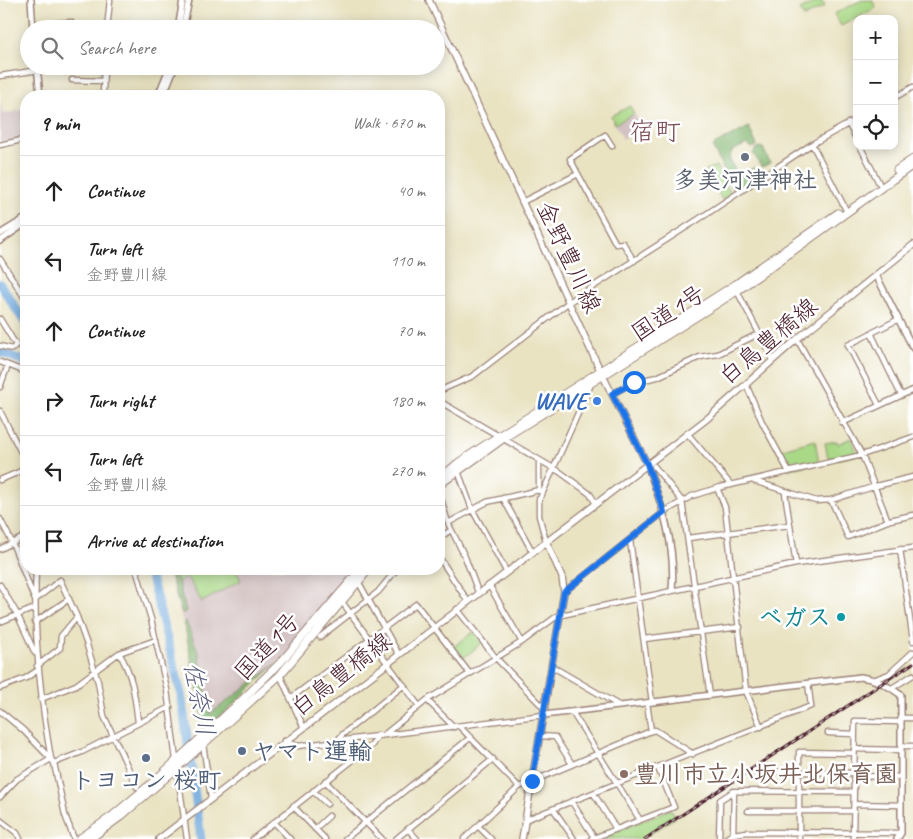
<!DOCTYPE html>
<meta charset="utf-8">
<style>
body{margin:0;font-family:Caveat,"Klee One",sans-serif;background:#f6f6f6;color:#222}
.controls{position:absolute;right:15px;top:15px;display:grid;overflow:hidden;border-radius:10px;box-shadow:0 2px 12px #0003}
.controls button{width:45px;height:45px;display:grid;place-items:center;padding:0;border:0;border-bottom:1px solid #e0e0e0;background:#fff;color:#222;font:25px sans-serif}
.stop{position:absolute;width:15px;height:15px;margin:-11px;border:4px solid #1a73e8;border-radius:50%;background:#fff}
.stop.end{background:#1a73e8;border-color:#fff;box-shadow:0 1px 5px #0008}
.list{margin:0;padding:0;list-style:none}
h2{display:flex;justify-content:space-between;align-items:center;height:65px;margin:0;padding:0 20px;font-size:21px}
h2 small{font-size:16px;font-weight:400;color:#767676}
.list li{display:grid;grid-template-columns:32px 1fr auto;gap:15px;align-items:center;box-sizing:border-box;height:70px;padding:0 20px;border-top:1px solid #e0e0e0}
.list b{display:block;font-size:19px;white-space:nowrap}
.list p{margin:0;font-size:16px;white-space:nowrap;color:#767676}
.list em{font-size:16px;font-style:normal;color:#767676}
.icon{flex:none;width:28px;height:28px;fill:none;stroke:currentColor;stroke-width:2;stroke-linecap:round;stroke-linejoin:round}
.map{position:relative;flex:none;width:913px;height:839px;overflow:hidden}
.search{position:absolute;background:#fff;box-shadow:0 2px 12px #0003;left:20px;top:20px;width:425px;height:55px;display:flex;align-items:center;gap:12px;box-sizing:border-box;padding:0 18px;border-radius:28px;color:#767676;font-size:19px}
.panel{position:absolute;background:#fff;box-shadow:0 2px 12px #0003;left:20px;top:90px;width:425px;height:485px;border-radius:20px}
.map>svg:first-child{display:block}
</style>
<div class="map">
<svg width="913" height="839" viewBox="0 0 913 839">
<rect width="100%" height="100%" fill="#fff"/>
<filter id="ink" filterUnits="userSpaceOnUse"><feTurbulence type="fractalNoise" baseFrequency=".02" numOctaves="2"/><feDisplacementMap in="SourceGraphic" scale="10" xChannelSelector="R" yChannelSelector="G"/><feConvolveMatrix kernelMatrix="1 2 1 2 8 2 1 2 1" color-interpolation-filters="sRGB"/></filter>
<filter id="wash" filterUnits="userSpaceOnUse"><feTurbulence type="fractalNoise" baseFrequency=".0096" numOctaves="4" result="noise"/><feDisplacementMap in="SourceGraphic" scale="20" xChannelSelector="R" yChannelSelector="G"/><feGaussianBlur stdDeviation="1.12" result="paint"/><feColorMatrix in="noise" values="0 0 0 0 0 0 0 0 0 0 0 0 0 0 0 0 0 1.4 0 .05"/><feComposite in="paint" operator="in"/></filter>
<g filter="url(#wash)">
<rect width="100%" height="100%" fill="#e9e3c2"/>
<path fill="#d2bfc0" d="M0,100l3,14 23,-5v16l-6,2 2,11 -22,5z
M635,114l7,15 -19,10 -8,-15z
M168,569h180l4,6 -66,80 -82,76 -12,-76z"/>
<path fill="#a9d886" stroke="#7a7c58" d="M820,0l5,6 -21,11 -4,-7z
M862,0h10l4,8 -35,18 -7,-12z
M630,106l4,8 -19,10 -4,-8z
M716,166l15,28 -9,6 -16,-30z
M851,438l7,17 -24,5 -2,-3 -4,1 -3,-15 12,-2 1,3z
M815,440l4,23 -30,6 -10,-19z
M168,569h67l6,11 -39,22 -15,-25 -9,5 8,29 -4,3z
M473,632l9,11 -21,17 -9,-12z
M671,809l5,8 -34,22h-45z"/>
<path fill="#86b873" stroke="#686c4f" d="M749,127l8,19 -5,2 -5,-4 -15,7 -3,7 8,16h6l12,-7 5,8 -26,16 -21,-43 1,-3z
M759,147l4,1 7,15 -8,4 -9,-14 2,-3z
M169,569h5l12,42 -4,2z
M186,621l13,33 11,60 66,-50 -71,67 -21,-109z"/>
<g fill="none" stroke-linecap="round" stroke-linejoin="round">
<path stroke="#6aa5da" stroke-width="9" d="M0,284l26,40
M0,352l26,10
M149,569l32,124 20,146"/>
</g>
</g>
<g filter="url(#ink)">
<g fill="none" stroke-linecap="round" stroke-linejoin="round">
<defs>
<path id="minor" d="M33,25l38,-3
M107,29l3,-29
M0,76l64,-10
M72,80l31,1
M103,96l1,-30
M894,98l19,-11
M848,123l9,17
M812,144l33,64
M0,145l26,-6
M860,146l19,37
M578,174l38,70 7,-1 11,18
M522,202l56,-28 -8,-15 35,-24 7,11
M0,259l26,41
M737,291l36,69
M0,319l16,26 -4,4 -12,-3
M871,333l30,62
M797,339l65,116 26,66
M0,362l26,10
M746,384l16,38 27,50
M0,387l8,-22
M439,391l34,-15 96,-74 133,-85 110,-73 45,-25
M612,394l22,-12 23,-5 43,-20 18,-3 40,-20
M439,401l121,71 30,22 5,8
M879,405l-31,-60 51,-26
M0,411l26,51
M842,423l71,-33
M687,433l44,52
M654,466l28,35 28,195
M458,471l14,38 34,62
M0,480l26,-11
M754,481l62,20 15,-1 45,-14 37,-9
M717,488l8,19 21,184 15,36
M539,491v-31
M439,492l9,31 17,34 13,35
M785,493l11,71
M503,498l29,53
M539,499v17l7,25
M831,500l17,37 42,-17 23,-5
M539,501l52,-117
M0,519l12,23 22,56
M448,523l39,-21 52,-12
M439,538l12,-8
M688,538l102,-13
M630,540l22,162
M0,549l26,-13
M900,549l13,92
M439,557l28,43
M36,569c-3,64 4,127 15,190l3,4 11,52 9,24
M136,569l15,50 16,71 9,70
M350,569l5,8
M358,581l40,72
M0,585l17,29 18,39
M489,585l33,57
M564,592l100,-80 28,-16 25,-8 145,-33 51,-18
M35,600l25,-20 17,37 10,28 11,37 6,34 33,71
M342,602l77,104
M457,609l39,49 49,51
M0,622l35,-14
M35,622l34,-23
M320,637l58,-45 19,-23
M644,639l96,-12
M119,653c14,22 16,44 19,69
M37,666l23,-18 1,-12 16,-19
M553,667l67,39
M280,675l23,51
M873,680l16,-6 24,-22
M0,688l26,-10 12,-8
M892,688l21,-13
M291,698l125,-94 54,70
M41,699l35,-14 43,-32 37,-13
M427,700l27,27
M647,703l4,28
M0,711l23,19 28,29 -34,20 -17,18
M572,712l68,108
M901,718h12
M460,727l59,60
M828,733l26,1
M385,734l42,-34 95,-58 35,-26 239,-52 117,-16
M540,736l15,1 17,27
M284,741l14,5 246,-31
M337,741l6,-7 61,-49
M203,744l8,54
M901,746h12
M854,749l47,1
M54,763l28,-11 88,-45
M177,768l10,71
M761,771l93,2
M854,776l47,1
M325,781l57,58
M313,791l14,13
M594,794l22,35
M572,802l23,37
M854,804l47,1
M293,806l32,33
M554,810l20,29
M748,811h106
M0,820l17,13 3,6
M525,820l286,-114 -3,-23
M274,822l16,17
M478,826l13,13
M315,829l14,-13
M733,834l1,-43
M253,839l119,-94 6,-10
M345,839l126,-102
M396,839l12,-10
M417,839l-9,-10 85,-70
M464,839l55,-52 132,-56 4,-1 38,24
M591,839l83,-32 -16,-39
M719,839l1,-39 14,-9 120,1
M725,839l8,-5 14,-2 154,1
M799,839v-87l55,1
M853,839l2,-118 46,1"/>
<path id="tertiary" d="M31,0l2,29
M178,29l5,-29
M183,29l6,-29
M37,66l3,30
M158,96l12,-30
M163,96l12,-30
M0,234l26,-16
M0,241l26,-18
M876,275l37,73
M647,464c15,41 29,81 25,126
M544,715l317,-38c15,2 28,9 40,18v138l-4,6"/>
<path id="secondary" d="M429,0l171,370 47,94
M159,839l549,-421 89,-79 116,-94
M522,839l42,-247 -2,-15 -16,-36"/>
<path id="trunk" d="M897,170l16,-11
M439,479l19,-16 42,-28 236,-151 102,-71
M439,485l65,-47 233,-147 176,-126
M79,839l32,-22 42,-35 90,-83 38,-37 80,-93
M90,839l30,-22 57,-49 103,-93 89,-106"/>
</defs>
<use href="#minor" stroke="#9a8176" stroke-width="7"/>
<use href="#tertiary" stroke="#9a8176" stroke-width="8"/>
<use href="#secondary" stroke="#9a8176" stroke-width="8"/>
<use href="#trunk" stroke="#9a8176" stroke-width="9"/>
<use href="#minor" stroke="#fff" stroke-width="4.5"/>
<use href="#tertiary" stroke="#fff" stroke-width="5"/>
<use href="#secondary" stroke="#fff" stroke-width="5.5"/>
<use href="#trunk" stroke="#fff" stroke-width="7"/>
<defs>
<path id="rail" d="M645,839l268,-176"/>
</defs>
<use href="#rail" stroke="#4a1f2b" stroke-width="3"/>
<use href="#rail" stroke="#fff" stroke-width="1" stroke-dasharray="4" stroke-linecap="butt"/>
</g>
</g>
<g fill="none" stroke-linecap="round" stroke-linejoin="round" filter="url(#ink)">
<path stroke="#1a73e8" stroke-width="6" d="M532,781l32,-189 100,-80 -17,-48 -35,-70 22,-12"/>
</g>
<circle fill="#6b7280" stroke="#fff" stroke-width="2" cx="745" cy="157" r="5"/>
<circle fill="#3f7fe0" stroke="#fff" stroke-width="2" cx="597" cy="401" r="5"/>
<circle fill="#0f9aa8" stroke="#fff" stroke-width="2" cx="841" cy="617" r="5"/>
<g fill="#5c6f8a" stroke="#fff" stroke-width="2">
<circle cx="242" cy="751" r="5"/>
<circle cx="146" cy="758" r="5"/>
</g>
<circle fill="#8d6e63" stroke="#fff" stroke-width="2" cx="624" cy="774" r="5"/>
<g text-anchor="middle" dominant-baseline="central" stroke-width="5" stroke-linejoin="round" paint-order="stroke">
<g font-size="24" font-weight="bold" fill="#5b616d" stroke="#fff">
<text x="745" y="180">多美河津神社</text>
</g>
<g font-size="24" fill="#4a1f2b" stroke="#fff">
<text transform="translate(569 257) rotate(65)">金野豊川線</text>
<text transform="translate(668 313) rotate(-33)">国道1号</text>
<text transform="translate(768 341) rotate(-40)">白鳥豊橋線</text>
<text transform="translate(267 646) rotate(-47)">国道1号</text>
<text transform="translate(341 674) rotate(-38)">白鳥豊橋線</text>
</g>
<g font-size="24" font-weight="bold" fill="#366cbe" stroke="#fff" text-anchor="end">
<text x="587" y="401">WAVE</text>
</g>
<g font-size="24" font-weight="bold" fill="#0d838f" stroke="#fff" text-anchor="end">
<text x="831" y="617">ベガス</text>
</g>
<g font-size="24" font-weight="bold" fill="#4e5e75" stroke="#fff" text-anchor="start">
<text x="252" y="751">ヤマト運輸</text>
<text x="146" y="780" text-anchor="middle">トヨコン 桜町</text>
</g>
<g font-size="24" font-weight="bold" fill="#785e54" stroke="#fff" text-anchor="start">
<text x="634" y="774">豊川市立小坂井北保育園</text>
</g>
<g font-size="25" font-style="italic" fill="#585b7a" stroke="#fff">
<text transform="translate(199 699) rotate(79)">佐奈川</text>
</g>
<g font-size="26" fill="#7b4d54" stroke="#fff">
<text x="655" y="131">宿町</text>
</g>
</g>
</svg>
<div class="controls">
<button>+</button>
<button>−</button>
<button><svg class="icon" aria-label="locate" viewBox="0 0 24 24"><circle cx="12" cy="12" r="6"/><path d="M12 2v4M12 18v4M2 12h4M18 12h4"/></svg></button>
</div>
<div class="stop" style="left:634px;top:382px"></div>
<div class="stop end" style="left:532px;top:781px"></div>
<div class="search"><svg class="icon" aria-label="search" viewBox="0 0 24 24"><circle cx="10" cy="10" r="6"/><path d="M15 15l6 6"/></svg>Search here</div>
<section class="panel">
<h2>9 min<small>Walk · 670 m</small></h2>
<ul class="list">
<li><svg class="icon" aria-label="ahead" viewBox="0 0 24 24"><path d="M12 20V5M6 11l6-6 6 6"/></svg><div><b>Continue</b></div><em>40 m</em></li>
<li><svg class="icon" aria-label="left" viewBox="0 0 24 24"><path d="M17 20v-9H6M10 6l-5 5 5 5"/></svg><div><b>Turn left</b><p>金野豊川線</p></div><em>110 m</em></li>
<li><svg class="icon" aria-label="ahead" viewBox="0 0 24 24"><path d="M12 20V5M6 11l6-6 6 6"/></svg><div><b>Continue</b></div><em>70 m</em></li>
<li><svg class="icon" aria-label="right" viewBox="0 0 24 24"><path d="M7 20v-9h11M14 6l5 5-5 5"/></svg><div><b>Turn right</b></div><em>180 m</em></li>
<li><svg class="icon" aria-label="left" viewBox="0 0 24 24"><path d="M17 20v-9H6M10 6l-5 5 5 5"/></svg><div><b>Turn left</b><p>金野豊川線</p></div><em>270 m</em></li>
<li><svg class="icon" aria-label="arrive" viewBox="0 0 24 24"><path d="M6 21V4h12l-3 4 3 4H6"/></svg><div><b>Arrive at destination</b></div></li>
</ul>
</section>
</div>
